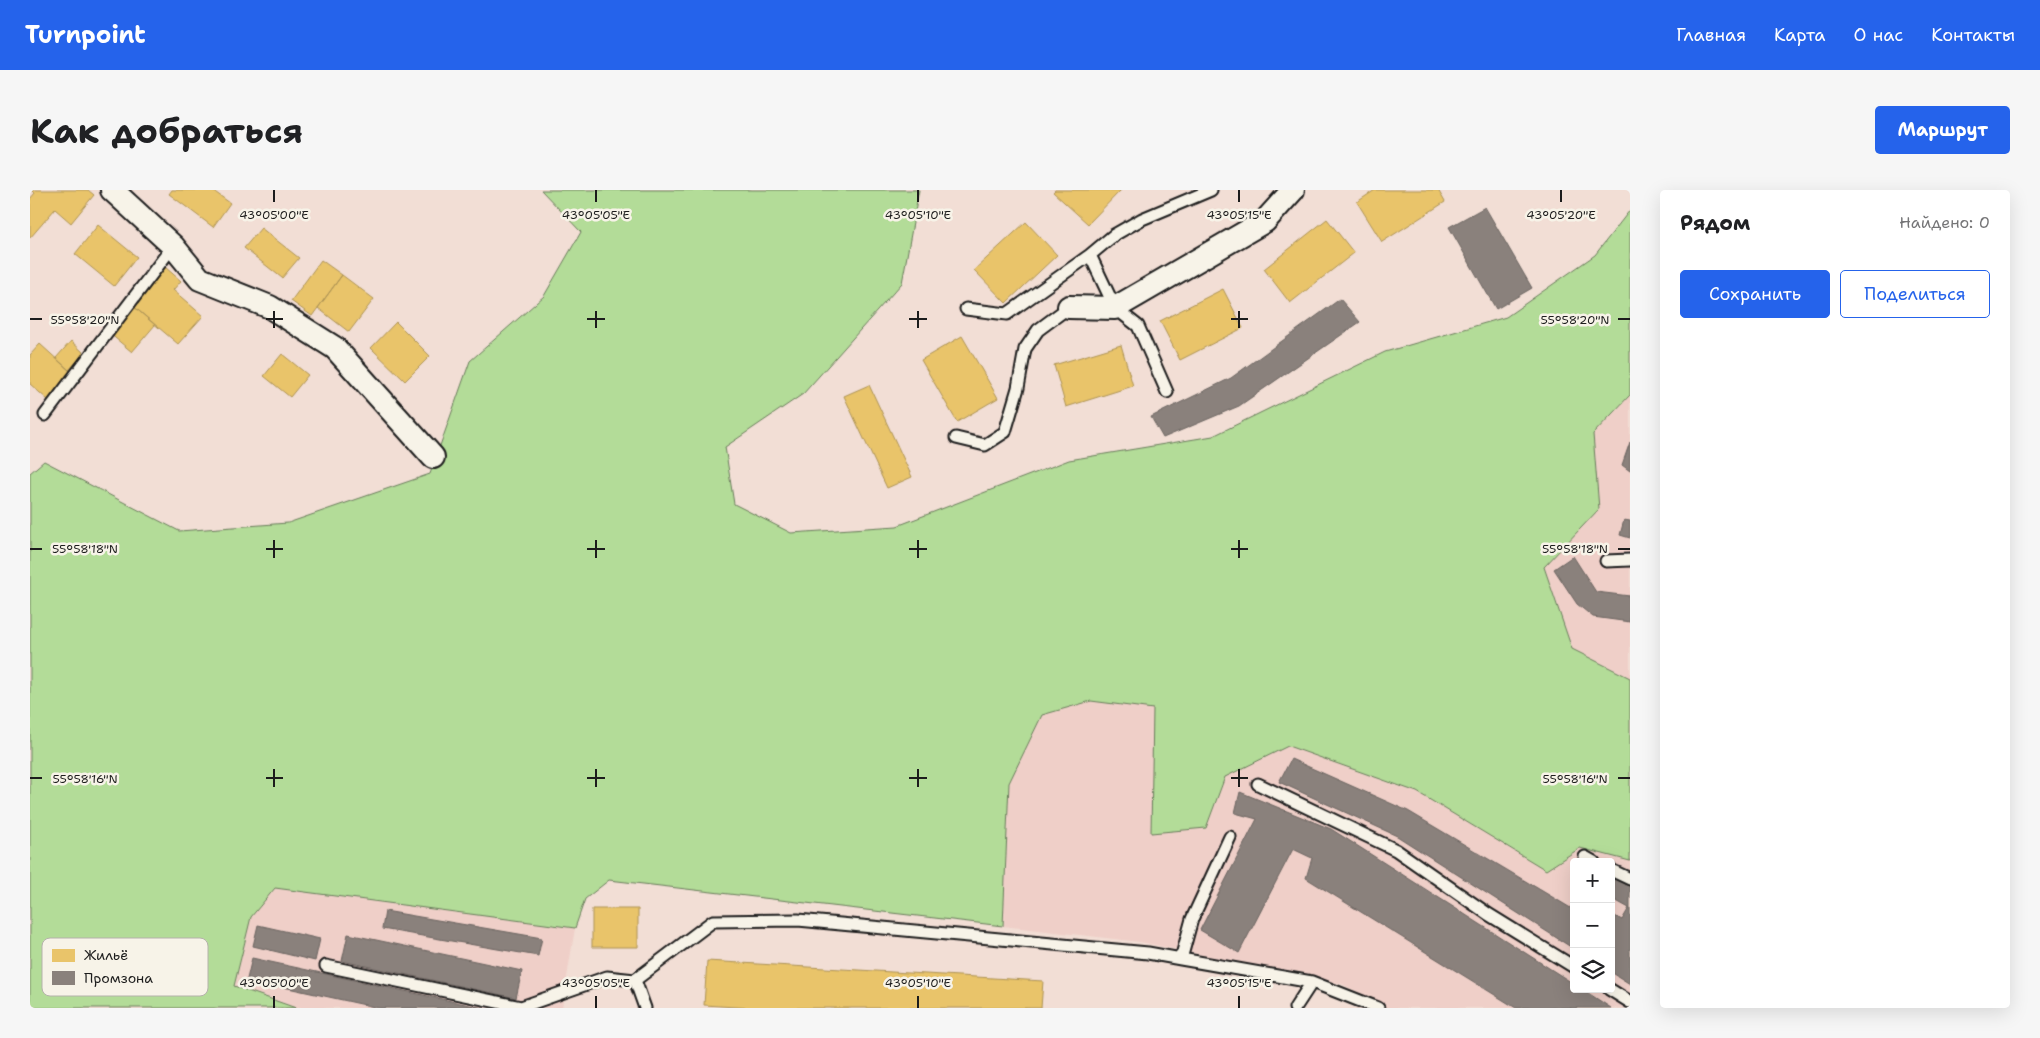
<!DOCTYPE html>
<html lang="ru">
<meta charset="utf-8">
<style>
body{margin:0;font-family:"Shantell Sans",sans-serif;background:#f6f6f6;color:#202124}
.controls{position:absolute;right:15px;bottom:15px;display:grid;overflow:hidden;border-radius:5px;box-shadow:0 5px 20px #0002}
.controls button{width:45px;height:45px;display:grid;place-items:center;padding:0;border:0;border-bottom:1px solid #e0e0e0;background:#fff;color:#202124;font:25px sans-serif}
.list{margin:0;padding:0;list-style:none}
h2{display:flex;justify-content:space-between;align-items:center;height:65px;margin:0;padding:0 20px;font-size:21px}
h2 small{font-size:16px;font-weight:400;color:#757577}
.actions{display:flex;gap:10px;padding:15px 20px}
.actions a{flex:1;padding:11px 0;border:1px solid #2563eb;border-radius:5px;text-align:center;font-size:18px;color:#2563eb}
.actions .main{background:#2563eb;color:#fff}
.icon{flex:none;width:28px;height:28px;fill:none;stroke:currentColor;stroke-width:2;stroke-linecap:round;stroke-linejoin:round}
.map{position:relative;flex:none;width:1600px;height:818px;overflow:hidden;border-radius:5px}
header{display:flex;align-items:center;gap:30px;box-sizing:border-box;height:70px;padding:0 25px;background:#2563eb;color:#fff}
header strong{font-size:24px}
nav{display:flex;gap:28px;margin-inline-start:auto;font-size:18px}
.intro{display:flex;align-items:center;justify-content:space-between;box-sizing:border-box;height:120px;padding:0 30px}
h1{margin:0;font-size:35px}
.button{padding:12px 22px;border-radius:5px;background:#2563eb;color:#fff;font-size:18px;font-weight:700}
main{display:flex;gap:30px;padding:0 30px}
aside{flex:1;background:#fff;border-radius:5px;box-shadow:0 5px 20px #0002}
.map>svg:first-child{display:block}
</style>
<header>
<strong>Turnpoint</strong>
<nav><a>Главная</a><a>Карта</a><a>О нас</a><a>Контакты</a></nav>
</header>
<div class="intro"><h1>Как добраться</h1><a class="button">Маршрут</a></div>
<main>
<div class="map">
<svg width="1600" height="818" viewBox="0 0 1600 818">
<rect width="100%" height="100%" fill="#f2ded5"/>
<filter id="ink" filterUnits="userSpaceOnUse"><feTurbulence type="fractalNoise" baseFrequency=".02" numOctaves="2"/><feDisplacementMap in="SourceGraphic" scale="10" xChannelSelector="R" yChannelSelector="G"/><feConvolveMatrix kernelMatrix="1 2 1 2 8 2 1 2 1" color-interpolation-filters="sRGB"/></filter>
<g filter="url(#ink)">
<path fill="#efcfc8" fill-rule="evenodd" d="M1600,205v283l-58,-29 -28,-82 55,-58 -7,-75z
M1061,511l63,7 -3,125 55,-5 19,-51 63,-31 129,46 129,78 34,-22 50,13v147h-243l-45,-24 -202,-42 -137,-16 6,-143 33,-68zM1544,672h37v127h-37z
M245,698l300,40 -13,80h-266l-62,-22 17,-69z"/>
<path fill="#b3dc98" stroke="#687c5a" d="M511,0h378l-17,93 -99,111 -78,53 9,57 57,29 106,-7 172,-66 144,-24 172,-84 121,-35 89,-62 35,-45v185l-37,39 6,75 -55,58 28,82 58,29v183l-50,-13 -34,22 -129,-78 -129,-46 -63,31 -19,51 -55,5 2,-124 -62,-8 -49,14 -33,68 -6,143 -394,-46 -24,19 -10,29 -300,-40 -24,29 -17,69 62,22h-266v-535l14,-12 135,70 109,-8 142,-49 40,-113 74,-65 37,-64z"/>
<path fill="#e9c46a" stroke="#ac9253" d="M2,0h56l6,5 -23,28 -16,-14 -25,29v-39l5,-6z
M142,0h40l18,13 -17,24 -44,-33z
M1025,0h66l-33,34 -35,-32z
M1345,0h63l7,12 -63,40 -25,-40z
M1297,29l27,34 -64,50 -26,-34z
M996,32l31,33 -51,48 -32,-33z
M68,35l39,32 -23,29 -39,-32z
M231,38l38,30 -17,20 -38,-30z
M291,70l21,15 -30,41 -21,-15z
M135,77l16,14 -8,9 30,26 -25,28 -46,-39z
M312,85l32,24 -25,33 -31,-24z
M1193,99l20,39 -63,32 -20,-39z
M102,115l23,20 -23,27 -23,-19z
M366,132l34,34 -25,25 -34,-33z
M932,146l36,62 -41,24 -36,-62z
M41,151l13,12 -15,17 -13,-12z
M10,154l32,29 -24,27 -18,-16v-29z
M1091,155l12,41 -67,21 -12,-42z
M252,164l26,21 -18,22 -26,-21z
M839,195l43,92 -25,11 -43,-92z
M562,719h46v38h-46z
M677,771l336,20 -2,27h-289l-48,-3z"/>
<path fill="#8a817c" stroke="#69635f" d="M1455,17l47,81 -36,21 -47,-82z
M1310,109l20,23 -121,84 -76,32 -12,-21 80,-39z
M1600,252v29l-8,-6z
M1594,330l6,1v17l-10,-3z
M1543,366l23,36 34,4v26l-37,-5 -16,-13 -23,-35z
M1261,569l117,52 166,99v39l-177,-113 -118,-54z
M1210,602l91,37 243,155v5h8l29,19h-95l-210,-130 6,-20 -19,-9 -54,104 -39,-23 57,-111 -22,-6z
M1581,686l19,10v98l-19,-12v-58l11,6 7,-12 -18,-10z
M355,721l157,27 -4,18 -156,-27z
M228,735l62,14 -5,22 -62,-15z
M318,744l174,37 -6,27 -174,-37z
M222,768l231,50h-104l-132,-29z"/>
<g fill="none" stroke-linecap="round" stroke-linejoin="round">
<defs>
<path id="lane" d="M1060,65l25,53 23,18 29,66
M936,119l41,5 83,-59 24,-20 28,-16 69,-29
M15,225l128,-169
M926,248l29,7 20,-13 13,-44 7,-39 13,-19 31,-23
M1576,371l24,-1
M1228,594l138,66 92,64 86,53
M1200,647l-38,82 -11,40 131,23 66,26
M1555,667l9,5
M1581,680l19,9
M296,776l195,41 86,-30 28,3 10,28
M605,790l78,-59 85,-1 350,33 33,6
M1579,799l21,13
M1265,818l17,-26"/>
<path id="street" d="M82,0l61,56 27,33 70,28 65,41 98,109
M1039,117l46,1 150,-87 28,-31"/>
</defs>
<use href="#lane" stroke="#1c1c1c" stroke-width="15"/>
<use href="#street" stroke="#1c1c1c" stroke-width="26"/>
<use href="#lane" stroke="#f7f3e8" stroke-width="11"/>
<use href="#street" stroke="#f7f3e8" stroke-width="22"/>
</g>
</g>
<path fill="none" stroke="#1c1c1c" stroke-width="2" d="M244,0v12M566,0v12M888,0v12M1209,0v12M1531,0v12M244,121v17M566,121v17M888,121v17M1209,121v17M0,129h12M236,129h17M557,129h18M879,129h18M1201,129h17M1588,129h12M244,350v18M566,350v18M888,350v18M1209,350v18M0,359h12M236,359h17M557,359h18M879,359h18M1201,359h17M1588,359h12M244,579v18M566,579v18M888,579v18M1209,579v18M0,588h12M236,588h17M557,588h18M879,588h18M1201,588h17M1588,588h12M244,806v12M566,806v12M888,806v12M1209,806v12"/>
<rect x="12" y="748" width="166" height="58" rx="8" fill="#f7f3e8" stroke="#b5b2ab" stroke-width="1"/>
<rect x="22" y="759" width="23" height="13" fill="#e9c46a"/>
<rect x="22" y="781" width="23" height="14" fill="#8a817c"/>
<g font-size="14" fill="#1c1c1c">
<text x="54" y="770">Жильё</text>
<text x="54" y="793">Промзона</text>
</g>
<g font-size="12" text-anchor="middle" fill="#1c1c1c" stroke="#f7f3e8" stroke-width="5" stroke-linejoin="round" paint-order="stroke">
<text x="244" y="29">43°05'00"E</text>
<text x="566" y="29">43°05'05"E</text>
<text x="888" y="29">43°05'10"E</text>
<text x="1209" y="29">43°05'15"E</text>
<text x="1531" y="29">43°05'20"E</text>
<text x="55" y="134">55°58'20"N</text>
<text x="1545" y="134">55°58'20"N</text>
<text x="55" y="363">55°58'18"N</text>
<text x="1545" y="363">55°58'18"N</text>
<text x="55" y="593">55°58'16"N</text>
<text x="1545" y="593">55°58'16"N</text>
<text x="244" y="797">43°05'00"E</text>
<text x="566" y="797">43°05'05"E</text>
<text x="888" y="797">43°05'10"E</text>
<text x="1209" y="797">43°05'15"E</text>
</g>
</svg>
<div class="controls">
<button>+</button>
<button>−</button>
<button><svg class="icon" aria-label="layers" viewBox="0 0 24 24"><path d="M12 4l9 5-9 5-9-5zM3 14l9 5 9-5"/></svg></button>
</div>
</div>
<aside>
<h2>Рядом<small>Найдено: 0</small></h2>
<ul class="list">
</ul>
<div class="actions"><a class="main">Сохранить</a><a>Поделиться</a></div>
</aside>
</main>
